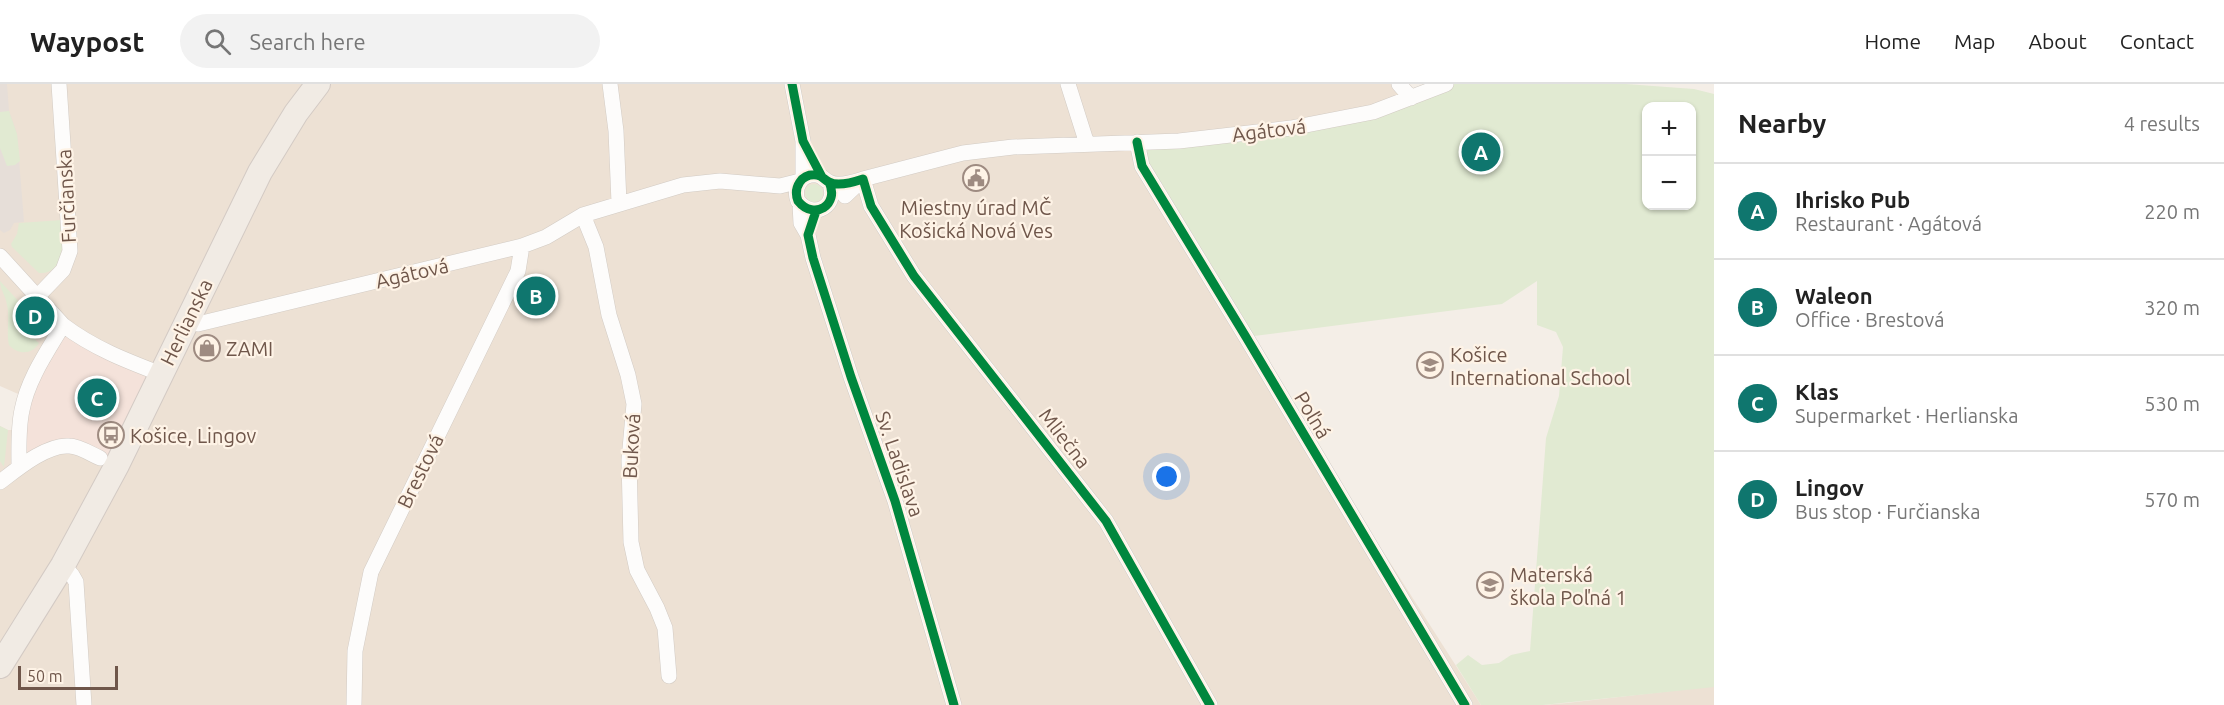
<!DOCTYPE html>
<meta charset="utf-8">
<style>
body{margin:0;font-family:Ubuntu,sans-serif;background:#f2f2f2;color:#222}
.controls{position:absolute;right:18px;top:18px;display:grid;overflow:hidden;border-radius:12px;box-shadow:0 2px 4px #0004}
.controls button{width:54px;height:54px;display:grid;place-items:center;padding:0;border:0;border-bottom:2px solid #e0e0e0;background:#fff;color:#222;font:30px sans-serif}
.scale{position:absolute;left:18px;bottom:15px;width:100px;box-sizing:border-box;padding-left:6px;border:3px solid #6f564a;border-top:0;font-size:16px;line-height:21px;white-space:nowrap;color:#6f564a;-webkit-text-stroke:4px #fef3e6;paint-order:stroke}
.you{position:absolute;left:1167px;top:393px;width:21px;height:21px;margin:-15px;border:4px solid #fff;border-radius:50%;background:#1a73e8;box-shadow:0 0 0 9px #1a73e833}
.badge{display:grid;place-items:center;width:39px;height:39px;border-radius:50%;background:#0f766e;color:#fff;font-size:20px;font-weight:700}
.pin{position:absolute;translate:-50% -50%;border:3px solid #fff;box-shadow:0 2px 6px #0006}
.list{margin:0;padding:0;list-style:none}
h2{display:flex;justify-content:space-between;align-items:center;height:78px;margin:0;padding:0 24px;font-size:26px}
h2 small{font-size:20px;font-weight:400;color:#767676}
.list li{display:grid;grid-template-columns:39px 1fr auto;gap:18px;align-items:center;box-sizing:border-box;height:96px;padding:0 24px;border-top:2px solid #e0e0e0}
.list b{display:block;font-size:22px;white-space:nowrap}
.list p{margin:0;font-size:20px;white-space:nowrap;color:#767676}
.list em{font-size:20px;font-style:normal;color:#767676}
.icon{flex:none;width:33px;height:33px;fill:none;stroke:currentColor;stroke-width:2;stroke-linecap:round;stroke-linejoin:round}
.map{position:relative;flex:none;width:1714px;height:621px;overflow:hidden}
header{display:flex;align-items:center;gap:36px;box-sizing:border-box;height:84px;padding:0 30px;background:#fff;border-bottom:2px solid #e0e0e0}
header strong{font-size:28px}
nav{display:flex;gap:33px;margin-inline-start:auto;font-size:21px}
.search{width:420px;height:54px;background:#f2f2f2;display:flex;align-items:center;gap:15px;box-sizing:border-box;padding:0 21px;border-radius:33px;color:#767676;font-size:22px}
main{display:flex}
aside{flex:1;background:#fff}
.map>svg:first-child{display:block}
</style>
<header>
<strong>Waypost</strong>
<div class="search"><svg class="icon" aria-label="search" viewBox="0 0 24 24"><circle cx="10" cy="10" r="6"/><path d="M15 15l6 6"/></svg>Search here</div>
<nav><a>Home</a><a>Map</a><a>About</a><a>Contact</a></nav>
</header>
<main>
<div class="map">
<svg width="1714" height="621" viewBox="0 0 1714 621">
<rect width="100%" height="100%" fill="#f4eee7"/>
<path fill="#ede1d4" d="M0,0h1399l12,14 -165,239 235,368h-1481v-279l8,4h12l5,-33 -25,-11z
M1714,602v19h-171l24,-2z"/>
<path fill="#f4e2da" d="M63,241l98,49 -44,91 -44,-19 -54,21 1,-43z"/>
<path fill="#e6ded8" d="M0,0h7l2,27 8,23 7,88 -10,1 -4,7 -6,3 -4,-3z"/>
<path fill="#e1ead2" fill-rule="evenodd" d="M1446,0h180l68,5 20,5v593l-171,18h-62l-25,-40 12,-10 14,10 17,-2 12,-8 19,-4 16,-213 13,-42 4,-49 -7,-15 -19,-7v-44l-35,23 -256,33 -109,-195 154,-14zM1646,22h46v100h-46z
M9,27l8,23 3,27 -5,4 -8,1 -7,-18v-36z
M805 109a9 9 0 1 1 18 0a9 9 0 1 1-18 0Z
M62,136c1,18 4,55 -23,53l-27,-26 -1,-3 6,-10 2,-11z
M0,197l23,25 -4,4 9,9 6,-1 4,13 -3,9 4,3c-7,12 -21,12 -30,2 -3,-13 1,-27 -2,-40 -1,-9 -7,-15 -7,-24z
M0,342l8,4 -4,37 -4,-6z"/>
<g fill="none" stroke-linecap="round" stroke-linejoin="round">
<defs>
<path id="minor" d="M610,0l6,47 3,72
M792,0l11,57v37
M1068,0l19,60
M1399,0l12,14
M1137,58l5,24 104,171 219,368
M829,98c11,23 -15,39 -31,19 -5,-13 3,-28 19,-26 6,1 7,5 12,7 9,5 25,0 34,-3l8,27 43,70 192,245 104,184
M845,112l18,-17 100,-26 50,-6 166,-6 112,-13 82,-16 73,-28
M800,120l1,19 7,12 5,23 38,119 44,124 59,204
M583,131l13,32 13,68 19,60 6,29 -5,56 2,82 6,28 20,38 8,20 4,48
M0,172l63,69c30,23 64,36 98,49
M37,213l26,-27 7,-19 -11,-167
M198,240l324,-78 24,-9 37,-22 100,-30 37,-4 60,5 20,-5
M19,383c0,-19 -1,-39 3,-57 6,-31 25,-58 41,-85
M0,398c17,-13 47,-38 69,-36 10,0 22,8 31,12
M63,481l9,10 4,7 8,123
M354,621l1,-54 16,-79 147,-301 4,-25"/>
<path id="primary" d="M0,582l63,-101 54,-100 143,-293 36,-59 22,-29"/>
</defs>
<use href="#minor" stroke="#d2cbc4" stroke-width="16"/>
<use href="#primary" stroke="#d3cac4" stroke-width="26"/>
<use href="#minor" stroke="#fdfcfb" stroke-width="15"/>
<use href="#primary" stroke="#f1ebe4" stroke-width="24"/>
<defs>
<path id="cycleway" d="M792,0l11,57 19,36
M1137,58l5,24 104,171 219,368
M829,98c11,23 -15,39 -31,19 -5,-13 3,-28 19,-26 6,1 7,5 12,7 9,5 25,0 34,-3l8,27 43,70 192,245 104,184
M816,127l-8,24 5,23 38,119 44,124 59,204"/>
</defs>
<use href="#cycleway" stroke="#fef3e6" stroke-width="13"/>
<use href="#cycleway" stroke="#00873e" stroke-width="9"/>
</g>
<defs>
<symbol id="civic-ring" viewBox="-11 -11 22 22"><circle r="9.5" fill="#fef3e6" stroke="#9e8b81" stroke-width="1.5"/><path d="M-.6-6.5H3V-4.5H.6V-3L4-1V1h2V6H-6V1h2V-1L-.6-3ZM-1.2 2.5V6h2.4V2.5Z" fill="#9e8b81"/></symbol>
<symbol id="shop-ring" viewBox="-11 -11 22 22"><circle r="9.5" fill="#fef3e6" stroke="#9e8b81" stroke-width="1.5"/><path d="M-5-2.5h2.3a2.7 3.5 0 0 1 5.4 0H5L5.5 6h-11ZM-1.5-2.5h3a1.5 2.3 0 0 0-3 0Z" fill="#9e8b81"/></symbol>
<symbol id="school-ring" viewBox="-11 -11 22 22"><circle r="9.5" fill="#fef3e6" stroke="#9e8b81" stroke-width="1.5"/><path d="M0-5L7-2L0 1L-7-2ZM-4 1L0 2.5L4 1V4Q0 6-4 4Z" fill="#9e8b81"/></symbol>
<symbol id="bus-ring" viewBox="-11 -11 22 22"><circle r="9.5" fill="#fef3e6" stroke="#9e8b81" stroke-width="1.5"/><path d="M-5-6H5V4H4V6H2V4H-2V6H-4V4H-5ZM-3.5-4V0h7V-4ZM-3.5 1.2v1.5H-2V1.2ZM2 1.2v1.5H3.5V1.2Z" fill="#9e8b81"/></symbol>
</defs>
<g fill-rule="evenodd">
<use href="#civic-ring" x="961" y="79" width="30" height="30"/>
<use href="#shop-ring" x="192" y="249" width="30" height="30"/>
<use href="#school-ring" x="1415" y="266" width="30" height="30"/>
<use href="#bus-ring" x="96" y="336" width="30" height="30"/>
<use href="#school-ring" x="1475" y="486" width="30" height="30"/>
</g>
<g text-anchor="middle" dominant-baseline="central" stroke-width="4.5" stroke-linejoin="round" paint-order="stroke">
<g font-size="20" fill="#6f564a" stroke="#fef3e6">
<text transform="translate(1269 46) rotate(-7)">Agátová</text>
<text transform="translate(66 112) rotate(-93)">Furčianska</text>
<text transform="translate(412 189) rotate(-13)">Agátová</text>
<text transform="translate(186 238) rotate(-64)">Herlianska</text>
<text transform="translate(1313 331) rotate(59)">Poľná</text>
<text transform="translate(1065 354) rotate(52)">Mliečna</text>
<text transform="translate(631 362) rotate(-87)">Buková</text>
<text transform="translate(900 380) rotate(71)">Sv. Ladislava</text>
<text transform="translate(420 387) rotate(-64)">Brestová</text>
</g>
<g font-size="20" fill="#6f564a" stroke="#fef3e6" text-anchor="start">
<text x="976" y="123" text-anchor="middle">Miestny úrad MČ<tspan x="976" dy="23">Košická Nová Ves</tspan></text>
<text x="226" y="264">ZAMI</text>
<text x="1450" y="270">Košice<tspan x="1450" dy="23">International School</tspan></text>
<text x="130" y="351">Košice, Lingov</text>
<text x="1510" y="490">Materská<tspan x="1510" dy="23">škola Poľná 1</tspan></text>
</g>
</g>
</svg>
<div class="controls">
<button>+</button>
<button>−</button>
</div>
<div class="scale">50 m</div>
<div class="you"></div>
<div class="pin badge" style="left:1481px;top:68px">A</div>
<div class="pin badge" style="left:536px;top:212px">B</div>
<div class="pin badge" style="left:97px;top:314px">C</div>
<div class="pin badge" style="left:35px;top:232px">D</div>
</div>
<aside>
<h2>Nearby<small>4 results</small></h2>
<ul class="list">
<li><span class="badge">A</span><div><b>Ihrisko Pub</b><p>Restaurant · Agátová</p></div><em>220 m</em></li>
<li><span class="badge">B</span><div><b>Waleon</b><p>Office · Brestová</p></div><em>320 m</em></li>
<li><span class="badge">C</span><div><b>Klas</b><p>Supermarket · Herlianska</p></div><em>530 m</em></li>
<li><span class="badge">D</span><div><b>Lingov</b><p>Bus stop · Furčianska</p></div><em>570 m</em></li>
</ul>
</aside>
</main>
